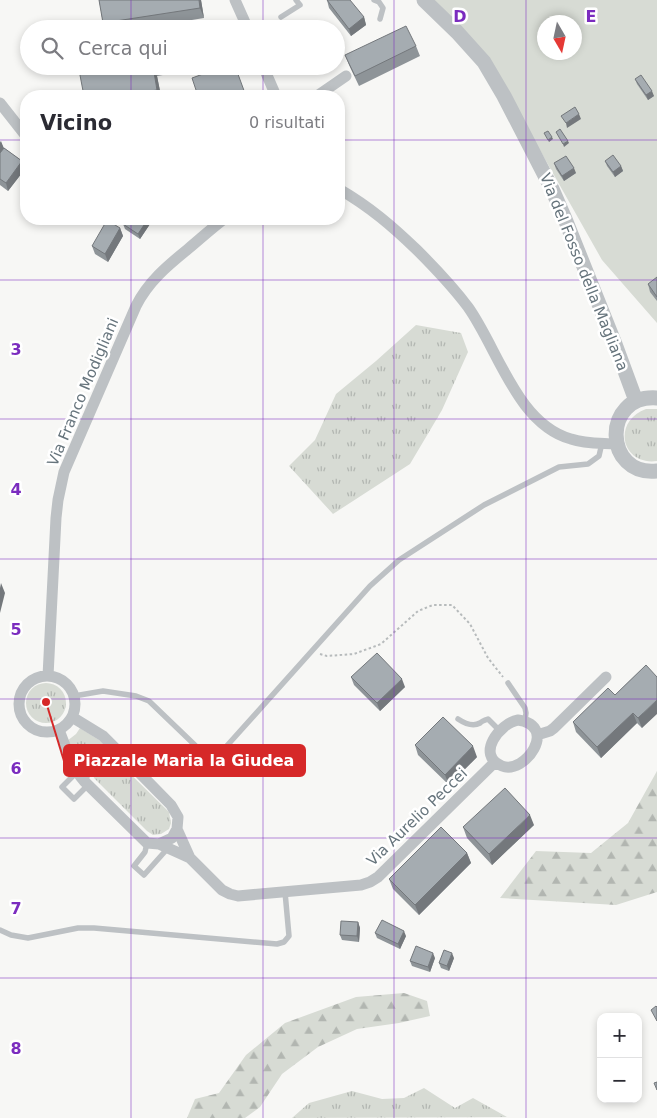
<!DOCTYPE html>
<html lang="it">
<meta charset="utf-8">
<style>
body{margin:0;font-family:"DejaVu Sans",sans-serif;background:#f2f2f3;color:#2b2b33}
.controls{position:absolute;right:15px;bottom:15px;display:grid;overflow:hidden;border-radius:10px;box-shadow:0 2px 8px #0003}
.controls button{width:45px;height:45px;display:grid;place-items:center;padding:0;border:0;border-bottom:1px solid #e1e1e2;background:#fff;color:#2b2b33;font:25px sans-serif}
.compass{position:absolute;left:537px;top:15px;width:45px;height:45px;border-radius:50%;background:#fff;box-shadow:0 2px 8px #0003;rotate:171deg}
.list{margin:0;padding:0;list-style:none}
h2{display:flex;justify-content:space-between;align-items:center;height:65px;margin:0;padding:0 20px;font-size:21px}
h2 small{font-size:16px;font-weight:400;color:#7c7c81}
.icon{flex:none;width:28px;height:28px;fill:none;stroke:currentColor;stroke-width:2;stroke-linecap:round;stroke-linejoin:round}
.map{position:relative;flex:none;width:657px;height:1118px;overflow:hidden}
.search{position:absolute;background:#fff;box-shadow:0 2px 8px #0003;left:20px;top:20px;width:325px;height:55px;display:flex;align-items:center;gap:12px;box-sizing:border-box;padding:0 18px;border-radius:28px;color:#7c7c81;font-size:19px}
.panel{position:absolute;background:#fff;box-shadow:0 2px 8px #0003;left:20px;top:90px;width:325px;height:135px;border-radius:20px}
.map>svg:first-child{display:block}
</style>
<div class="map">
<svg width="657" height="1118" viewBox="0 0 657 1118">
<defs>
<pattern id="grass-tufts" width="24" height="20" patternUnits="userSpaceOnUse" patternTransform="scale(1.25)"><rect width="24" height="20" fill="#d7dbd4"/><path d="M3 7l-1-3M5 7V3M7 7l1-3M15 17l-1-3M17 17v-4M19 17l1-3" fill="none" stroke="#b2b6b1"/></pattern>
<pattern id="forest-firs" width="22" height="20" patternUnits="userSpaceOnUse" patternTransform="scale(1.25)"><rect width="22" height="20" fill="#d7dbd4"/><path d="M5 1l3.5 6h-7zM16 11l3.5 6h-7z" fill="#b2b6b1"/></pattern>
</defs>
<rect width="100%" height="100%" fill="#f7f7f5"/>
<path fill="url(#grass-tufts)" d="M416,325l45,8 7,19 -26,58 -32,54 -77,50 -44,-48 26,-26 21,-46 40,-33z
M646,409h11v52c-35,5 -46,-39 -11,-52z
M26 703a20 20 0 1 1 40 0a20 20 0 1 1-40 0Z
M80,728l27,17c-17,1 -25,8 -27,26l-13,-30 9,-7z
M101,755h5l7,2 56,55 2,11 -2,6 -8,5 -8,1 -6,-4 -53,-53 -3,-11 5,-8z
M424,1088l31,20 18,-10 34,19 -215,1 17,-15 43,-12 30,8 22,-1z"/>
<path fill="url(#forest-firs)" d="M657,771v121l-41,13 -116,-7 36,-47 55,2 37,-30z
M404,993l23,8 3,15 -31,7 -42,6 -39,18 -36,27 -22,33 -15,11h-58l8,-19 24,-6 27,-38 39,-32 71,-26z"/>
<path fill="#d7dbd4" fill-rule="evenodd" d="M431,0h226v323l-55,-63 -104,-184zM544,22h30v30h-30z"/>
<g fill="none" stroke-linecap="round" stroke-linejoin="round">
<path stroke="#b7bbbc" stroke-width="2" stroke-dasharray="2.5 2.5" stroke-linecap="butt" d="M320,654l7,2 27,-2 27,-10 37,-33 15,-6h19l18,19 18,34 15,19"/>
<path stroke="#bdc1c4" stroke-width="5.5" d="M374,0l5,2 4,6 -3,11
M281,17l19,-12 -4,-5
M508,683l17,25 1,5 -1,8
M74,696l29,-5 33,5 13,5 51,49 14,1 10,-2 146,-163 29,-26 85,-55 75,-38 29,-3 11,-8 3,-13
M458,719c6,4 15,8 22,4 2,-2 5,-3 8,-4l12,12
M77,772l-15,15 12,12 14,-14
M147,843l-2,9 -11,14 10,9 24,-27
M0,930l11,5 17,3 50,-10h16l183,16 7,-2 5,-6 -4,-44"/>
<path stroke="#bdc1c4" stroke-width="11" d="M235,0l13,29
M263,66l13,30
M317,96l29,-20
M0,103l26,33
M339,189c31,18 53,37 78,61 18,18 36,37 51,57 30,42 49,117 103,132 14,5 30,4 45,5
M19 704a28 28 0 1 1 56 0a28 28 0 1 1-56 0Z
M48,676l8,-158 2,-18 6,-28 72,-166c12,-24 31,-40 52,-57 12,-10 24,-21 36,-30
M72,717l31,19 14,14
M518,720c41,6 7,55 -16,46 -27,-11 -2,-43 16,-46z
M59,730c7,17 12,36 25,51l63,62 12,1 13,-6 5,-9 1,-12 -7,-12 -54,-55c-23,-2 -33,7 -33,31
M537,735l13,-4 4,-3 52,-51
M159,844l31,14 -13,-29
M190,858l32,32 8,4 8,2 123,-11 9,-3 8,-5 117,-115"/>
<path stroke="#bdc1c4" stroke-width="15" d="M424,0l33,32 27,30 20,34 48,93 13,30 50,125 21,57
M657,398c-56,-4 -53,79 0,73"/>
</g>
<path fill="#8e9498" d="M99,0h102l3,18 -67,11h-32l-2,-6z
M327,0l37,17 2,8 -15,11 -22,-28z
M416,46l4,10 -61,30 -10,-21 -4,-10z
M89,66h126l-58,10 4,20h-77l5,-28z
M635,79l19,17 -6,4 -11,-16z
M0,141l4,7 18,13 3,8 -17,22 -8,-6z
M605,161l16,5 2,5 -8,6 -8,-11z
M554,163l22,10 -12,8 -8,-12z
M123,224h27l-10,15 -15,-10z
M120,228l3,8 -15,26 -13,-8 -3,-8z
M657,277v24l-7,-9 -2,-8z
M646,665l-4,63 -5,-5 -36,35 -25,-26 -3,-10 42,-27z
M351,677l54,10 -25,24 -26,-26z
M415,745l62,12 -28,28 -31,-30z
M534,825l-42,40 -25,-27 -4,-11z
M467,853l4,10 -52,52 -26,-26 -4,-10z
M358,922l2,6 -1,14 -17,-2 -2,-5z
M375,933l31,3 -6,13 -23,-11z
M435,958l-5,14 -18,-6 -2,-5z
M454,958l-5,13 -8,-3 -2,-5z"/>
<path fill="#74787c" d="M199,0h2l3,18 -4,-10z
M364,17l2,8 -15,11 -2,-7z
M153,66l4,10 4,20 -4,-6z
M652,91l2,5 -6,4 -2,-5z
M579,114l2,5 -14,9 -1,-5z
M552,137l1,2 -4,3 -1,-2z
M1,141l3,8 -4,5v-11z
M568,141l1,2 -5,4 -1,-3z
M22,161l3,8 -17,22 -2,-8z
M621,166l2,5 -8,6 -2,-5z
M574,168l2,5 -12,8 -2,-5z
M148,219l2,5 -10,15 -2,-5z
M120,228l3,8 -15,26 -3,-8z
M1,583l4,10 -5,20v-25z
M402,679l3,8 -25,24 -3,-8z
M657,700v14l-15,14 -4,-10z
M633,713l4,10 -36,35 -4,-11z
M473,746l4,11 -28,28 -4,-10z
M530,815l4,10 -42,40 -3,-11z
M467,853l4,10 -52,52 -4,-10z
M358,922l2,6 -1,14 -2,-6z
M404,931l2,5 -6,13 -2,-5z
M433,953l2,5 -5,14 -2,-5z
M452,953l2,5 -5,13 -2,-5z"/>
<path fill="#a5acb1" stroke="#74787c" d="M99,0h100l1,8 -97,15z
M327,0h23l14,17 -15,12z
M225,21l2,8h-46z
M406,26l10,20 -61,30 -10,-21z
M89,66h64l4,24 -37,6h-36l-5,-26 10,-2z
M225,66h10l11,30h-48l-6,-18z
M641,75l11,16 -6,4 -11,-16z
M575,107l4,7 -13,9 -5,-7z
M560,129l8,12 -5,3 -7,-12z
M548,131l4,6 -4,3 -4,-7z
M4,148l18,13 -16,22 -6,-4v-26z
M613,155l8,11 -8,6 -8,-11z
M566,156l8,12 -12,8 -8,-13z
M126,219h22l-10,15 -15,-10z
M107,220l13,8 -15,26 -13,-8z
M657,277v20l-9,-13z
M377,653l25,26 -25,24 -26,-26z
M646,665l11,12v23l-19,18 -5,-5 -36,34 -24,-25 35,-34 7,7z
M443,717l30,29 -28,29 -30,-30z
M505,788l25,27 -41,39 -26,-27z
M441,827l26,26 -52,52 -26,-26z
M382,920l22,11 -6,13 -23,-11z
M341,921l17,1 -1,14 -17,-1z
M416,946l17,7 -5,14 -18,-6z
M444,950l8,3 -5,13 -8,-3z
M656,1006l1,1v14l-6,-11z
M657,1082v8l-3,-7z"/>
<path fill="none" stroke="#7b2cbf" stroke-width="1" stroke-opacity="0.55" d="M131,0v29M263,0v29M394,0v1118M526,0v1118M131,66v30M263,66v30M0,140h26M339,140h318M131,219v899M263,219v899M0,280h657M0,419h657M0,559h657M0,699h657M0,838h657M0,978h657"/>
<g text-anchor="middle" dominant-baseline="central" stroke-width="5" stroke-linejoin="round" paint-order="stroke">
<g font-size="15" fill="#66747c" stroke="#fff">
<text transform="translate(584 272) rotate(68)">Via del Fosso della Magliana</text>
<text transform="translate(83 392) rotate(-67)">Via Franco Modigliani</text>
<text transform="translate(417 817) rotate(-44)">Via Aurelio Peccei</text>
</g>
</g>
<g font-size="16" text-anchor="middle" font-weight="bold" fill="#7b2cbf" stroke="#fff" stroke-width="5" stroke-linejoin="round" paint-order="stroke">
<text x="460" y="22">D</text>
<text x="591" y="22">E</text>
<text x="16" y="355">3</text>
<text x="16" y="495">4</text>
<text x="16" y="635">5</text>
<text x="16" y="774">6</text>
<text x="16" y="914">7</text>
<text x="16" y="1054">8</text>
</g>
<path fill="none" stroke="#d62828" stroke-width="2" d="M46 702L64 761"/>
<circle fill="#d62828" stroke="#fff" stroke-width="2" cx="46" cy="702" r="5"/>
<rect fill="#d62828" stroke="#d62828" stroke-width="2" x="64" y="745" width="241" height="31" rx="5"/>
<g font-size="16" text-anchor="middle" font-weight="bold" fill="#fff">
<text x="184" y="766">Piazzale Maria la Giudea</text>
</g>
</svg>
<div class="controls">
<button>+</button>
<button>−</button>
</div>
<svg class="compass" viewBox="-18 -18 36 36"><path d="M0-13l5 13h-10z" fill="#e53935"/><path d="M0 13l5-13h-10z" fill="#7c7c81"/></svg>
<div class="search"><svg class="icon" aria-label="search" viewBox="0 0 24 24"><circle cx="10" cy="10" r="6"/><path d="M15 15l6 6"/></svg>Cerca qui</div>
<section class="panel">
<h2>Vicino<small>0 risultati</small></h2>
<ul class="list">
</ul>
</section>
</div>
